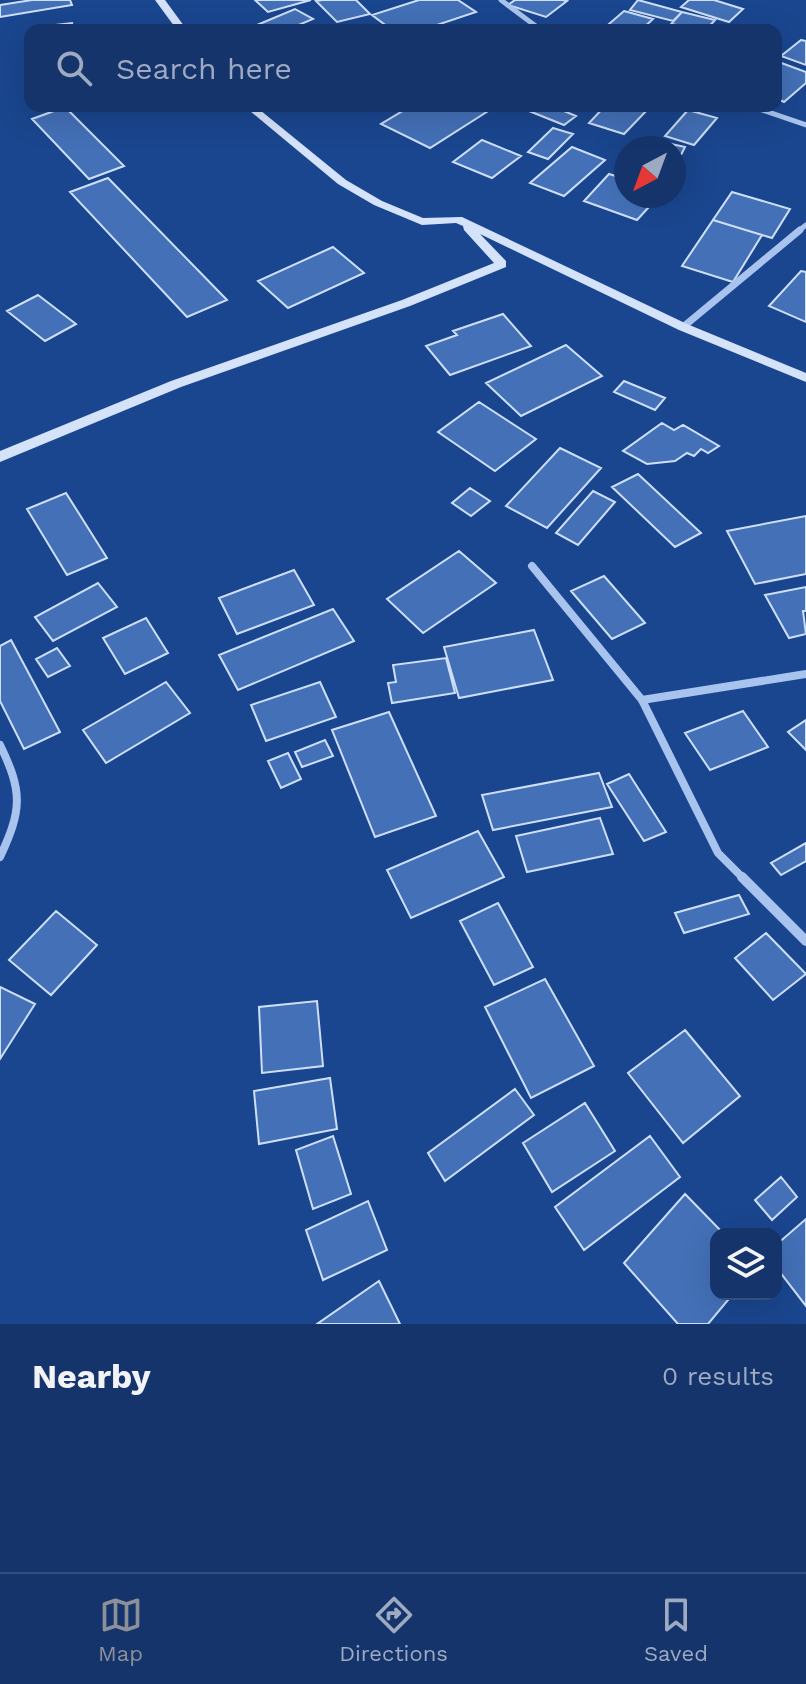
<!DOCTYPE html>
<style>
body{margin:0;font-family:"Work Sans",sans-serif;background:#1d3c71;color:#f1f3f6}
.controls{position:absolute;right:24px;bottom:24px;display:grid;overflow:hidden;border-radius:16px;box-shadow:0 8px 32px #0002}
.controls button{width:72px;height:72px;display:grid;place-items:center;padding:0;border:0;border-bottom:2px solid #334f7e;background:#14346b;color:#f1f3f6;font:40px sans-serif}
.compass{position:absolute;left:614px;top:136px;width:72px;height:72px;border-radius:50%;background:#14346b;box-shadow:0 8px 32px #0002;rotate:221deg}
.list{margin:0;padding:0;list-style:none}
h2{display:flex;justify-content:space-between;align-items:center;height:104px;margin:0;padding:0 32px;font-size:34px}
h2 small{font-size:26px;font-weight:400;color:#9daac1}
.icon{flex:none;width:44px;height:44px;fill:none;stroke:currentColor;stroke-width:2;stroke-linecap:round;stroke-linejoin:round}
.map{position:relative;flex:none;width:806px;height:1324px;overflow:hidden}
.search{position:absolute;background:#14346b;box-shadow:0 8px 32px #0002;left:24px;right:24px;top:24px;height:88px;display:flex;align-items:center;gap:20px;box-sizing:border-box;padding:0 28px;border-radius:16px;color:#9daac1;font-size:30px}
.sheet{height:248px;background:#14346b}
nav{display:flex;justify-content:space-around;align-items:center;box-sizing:border-box;height:112px;border-top:2px solid #334f7e;background:#14346b;font-size:22px;color:#9daac1}
nav a{display:grid;justify-items:center;gap:4px}
nav .on{color:#8c9099}
.map>svg:first-child{display:block}
</style>
<div class="map">
<svg width="806" height="1324" viewBox="0 0 806 1324">
<rect width="100%" height="100%" fill="#1a468f"/>
<path fill="#4370b7" stroke="#cedffa" stroke-width="2" d="M32,0h38l2,5 -72,12v-12z
M255,0h56l-43,12z
M322,0h34l14,14 -33,8 -21,-21z
M419,0h39l18,12 -54,18h-30l-20,-15z
M515,0h48l4,1 -21,16 -38,-12z
M638,0l44,12 -9,9 -43,-11z
M689,0h25l29,9 -14,13 -48,-15z
M295,9l18,10 -26,11h-22l-8,-5z
M624,11l29,8 -12,11h-39z
M682,12l33,8 -9,10 -35,-6z
M72,23l1,7h-27l-1,-4z
M801,40l5,1v24l-25,-9z
M776,61l30,11v11l-22,19 -8,-4z
M411,106h85l-66,42 -49,-24z
M552,106l24,10 -12,9 -45,-18z
M605,106h46l-27,28 -35,-11z
M65,107l59,59 -35,13 -57,-60z
M688,110l29,8 -23,27 -29,-9z
M553,128l20,6 -25,25 -20,-7z
M482,140l39,16 -29,22 -39,-16z
M662,142l23,5 -9,18 -2,-17h-15z
M572,147l33,13 -41,36 -34,-13z
M609,174l17,5v17h33l-22,24 -53,-19z
M108,178l119,122 -40,17 -117,-125z
M732,192l58,17 -18,29 -59,-18z
M713,220l49,15 -29,47 -51,-16z
M333,247l31,26 -76,35 -30,-27z
M801,271l5,1v50l-37,-16z
M38,295l38,29 -31,17 -38,-30z
M503,314l28,32 -81,29 -24,-29 31,-11 -4,-4z
M566,345l36,31 -81,40 -35,-33z
M624,381l41,17 -10,12 -41,-18z
M479,402l57,37 -41,32 -57,-39z
M662,423l12,7 9,-5 36,21 -11,7 -7,-4 -7,7 -7,-3 -12,8 -28,3 -24,-13z
M560,448l41,20 -54,60 -41,-22z
M638,474l63,59 -26,14 -63,-60z
M470,488l20,13 -19,15 -19,-13z
M593,491l22,11 -37,43 -22,-12z
M66,493l41,65 -40,17 -40,-66z
M806,516v58l-51,10 -28,-53z
M459,551l37,32 -73,50 -36,-34z
M294,570l20,35 -77,29 -18,-36z
M604,576l41,47 -33,16 -41,-48z
M98,583l19,24 -64,34 -18,-24z
M806,587v24h-3l3,23 -17,4 -24,-43z
M333,609l21,32 -116,49 -19,-35z
M146,618l22,35 -43,21 -22,-36z
M534,630l19,50 -94,18 -15,-51z
M11,640l49,92 -36,17 -24,-48v-55z
M57,648l13,18 -22,11 -12,-18z
M446,658l9,35 -63,10 -4,-20 8,-1 -3,-17z
M166,682l24,31 -84,50 -23,-33z
M320,682l16,35 -70,24 -15,-36z
M743,711l25,36 -58,23 -25,-37z
M389,712l47,104 -61,21 -43,-107z
M806,720v30l-18,-18z
M325,740l8,16 -31,11 -7,-15z
M288,753l13,26 -20,9 -13,-27z
M599,773l13,34 -119,23 -11,-35z
M629,774l37,58 -22,9 -37,-57z
M600,818l13,36 -86,18 -11,-36z
M478,831l26,46 -93,41 -24,-48z
M806,843v18l-25,14 -10,-12z
M739,895l10,19 -65,19 -9,-20z
M498,903l35,64 -39,18 -34,-64z
M56,911l41,34 -46,50 -42,-35z
M766,933l40,41 -33,26 -38,-42z
M545,979l49,87 -63,32 -46,-91z
M0,987l35,17 -35,55z
M317,1001l6,65 -61,7 -3,-66z
M685,1030l55,66 -57,47 -55,-70z
M330,1078l7,51 -78,15 -5,-53z
M515,1089l19,26 -89,66 -17,-28z
M585,1103l30,48 -63,41 -29,-49z
M333,1136l18,58 -38,15 -17,-59z
M650,1136l30,41 -96,73 -29,-43z
M781,1177l16,20 -25,23 -17,-20z
M685,1194l39,40h-8v60h17l-25,30h-30l-54,-61z
M368,1201l19,49 -64,30 -17,-50z
M806,1219v87l-30,-39v-22z
M379,1281l21,43h-83z"/>
<g fill="none" stroke-linecap="round" stroke-linejoin="round">
<path stroke="#a8c4ee" stroke-width="5" d="M501,0l40,30
M751,106l55,19
M797,232l9,-7"/>
<path stroke="#a8c4ee" stroke-width="7" d="M683,327l117,-97"/>
<path stroke="#a8c4ee" stroke-width="8" d="M532,566l110,134 76,153 26,26
M642,700l164,-26
M0,745c23,47 22,65 0,112"/>
<path stroke="#a8c4ee" stroke-width="10" d="M742,877l64,64"/>
<path fill="#d5e3fa" fill-rule="evenodd" d="M155,0h10l22,30h-10z
M244,106h11l91,74 36,21 41,17 39,-1 225,107 119,49v9l-127,-52 -199,-96 26,27v6l-96,39 -229,81 -181,75v-11l171,-70 231,-81 92,-37 -30,-33 -1,-4 -7,-3 -34,2 -48,-20 -36,-21z"/>
</g>
</svg>
<div class="controls">
<button><svg class="icon" aria-label="layers" viewBox="0 0 24 24"><path d="M12 4l9 5-9 5-9-5zM3 14l9 5 9-5"/></svg></button>
</div>
<svg class="compass" viewBox="-18 -18 36 36"><path d="M0-13l5 13h-10z" fill="#e53935"/><path d="M0 13l5-13h-10z" fill="#9daac1"/></svg>
<div class="search"><svg class="icon" aria-label="search" viewBox="0 0 24 24"><circle cx="10" cy="10" r="6"/><path d="M15 15l6 6"/></svg>Search here</div>
</div>
<section class="sheet">
<h2>Nearby<small>0 results</small></h2>
<ul class="list">
</ul>
</section>
<nav>
<a class="on"><svg class="icon" aria-label="map" viewBox="0 0 24 24"><path d="M3 6l6-2 6 2 6-2v14l-6 2-6-2-6 2zM9 4v14M15 6v14"/></svg>Map</a>
<a><svg class="icon" aria-label="directions" viewBox="0 0 24 24"><path d="M12 3l9 9-9 9-9-9zM9 14v-3h6M13 9l2 2-2 2"/></svg>Directions</a>
<a><svg class="icon" aria-label="saved" viewBox="0 0 24 24"><path d="M7 4h10v16l-5-4-5 4z"/></svg>Saved</a>
</nav>
